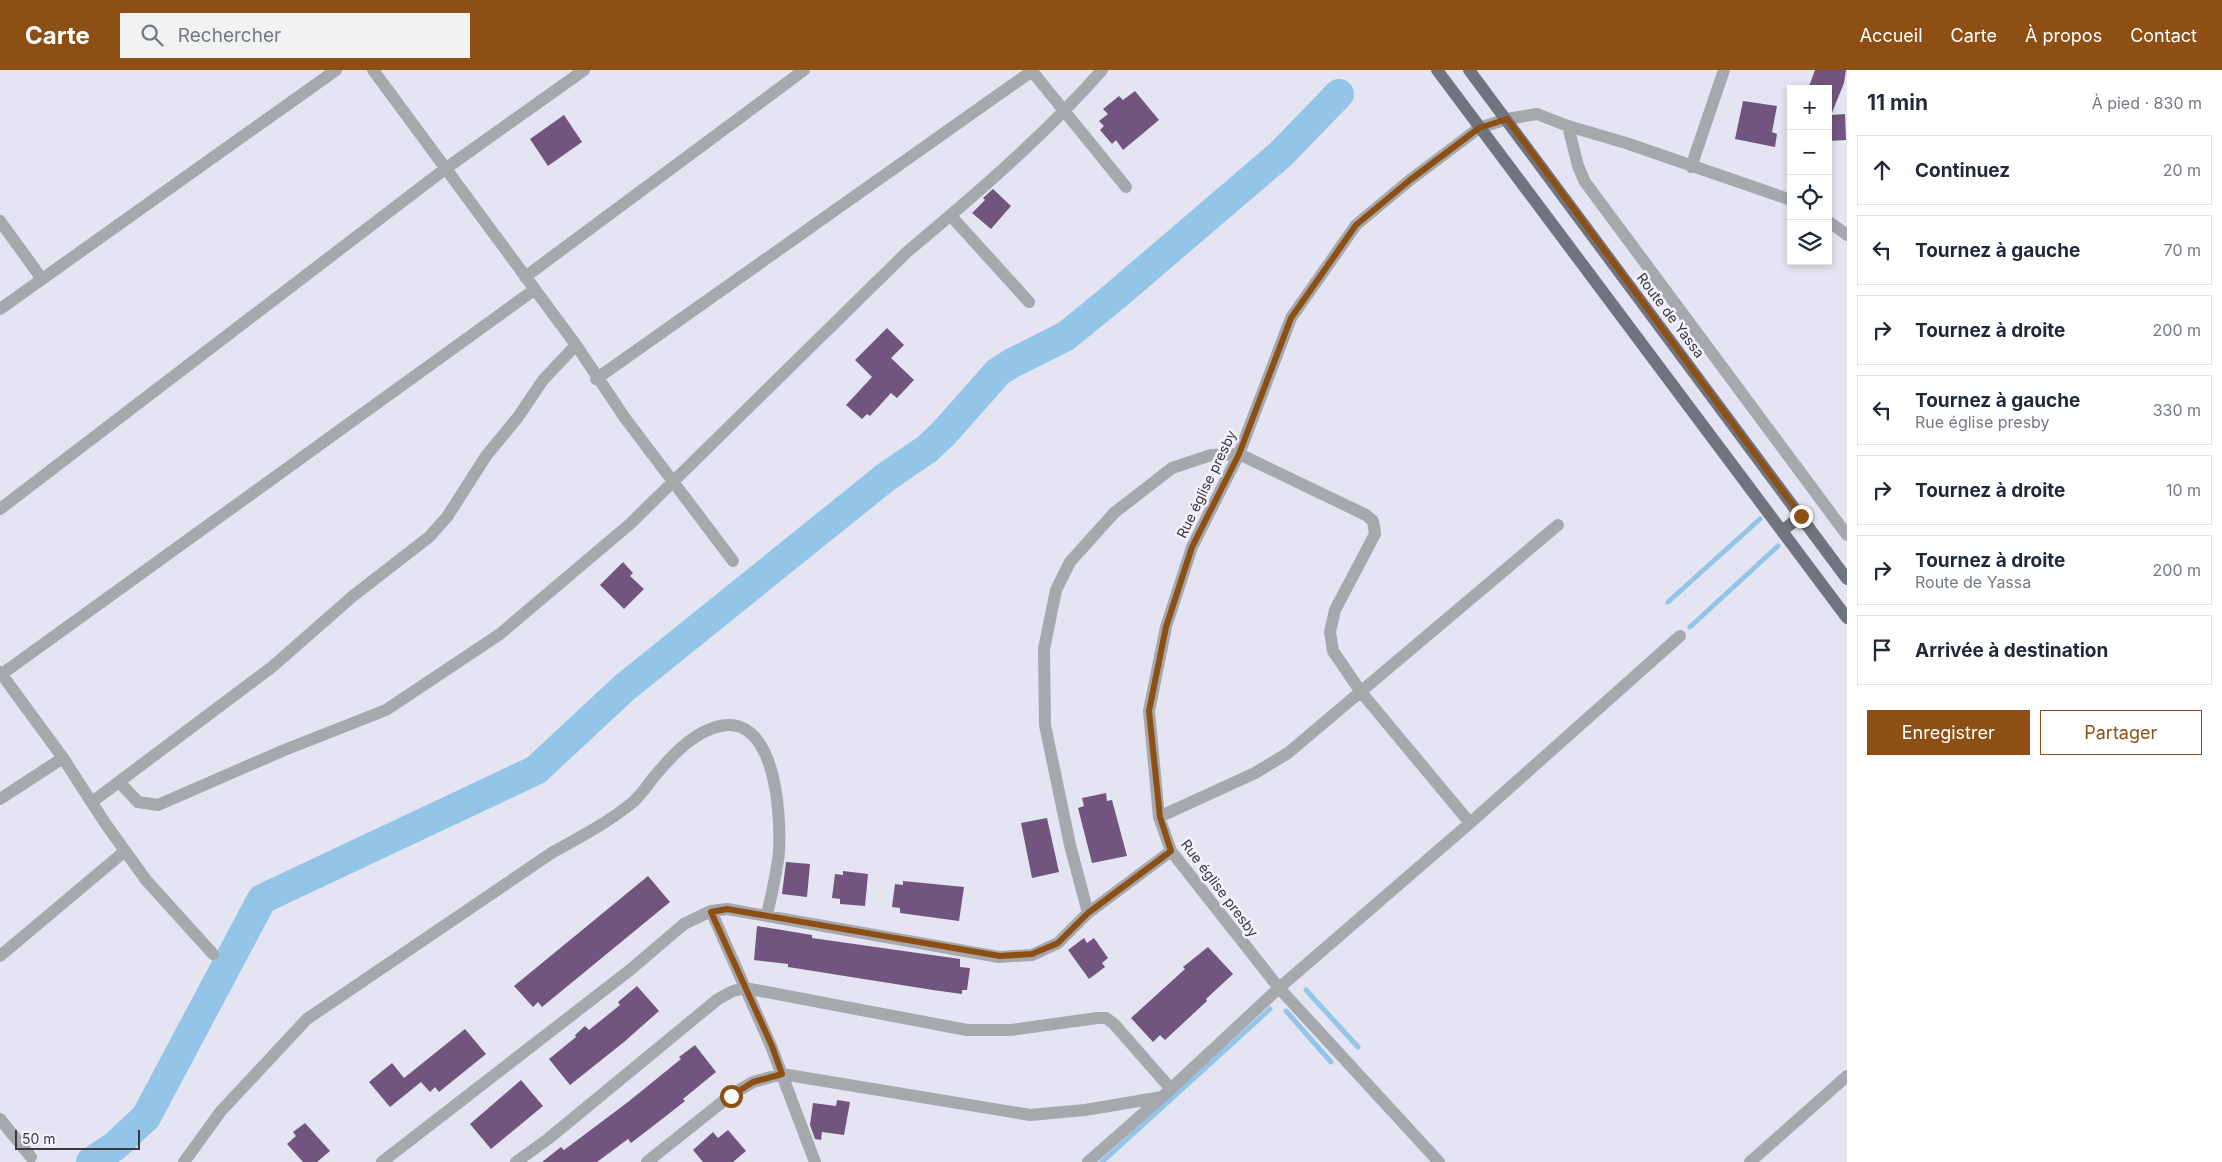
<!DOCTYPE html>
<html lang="fr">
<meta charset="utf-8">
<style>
body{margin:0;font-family:Inter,sans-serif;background:#f2f2f3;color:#1f2937}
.controls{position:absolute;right:15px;top:15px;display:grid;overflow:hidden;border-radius:0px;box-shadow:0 2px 8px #0003}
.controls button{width:45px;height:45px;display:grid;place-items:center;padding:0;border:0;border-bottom:1px solid #e0e1e3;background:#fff;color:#1f2937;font:25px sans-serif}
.scale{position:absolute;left:15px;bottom:12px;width:125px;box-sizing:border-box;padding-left:5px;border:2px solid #39393e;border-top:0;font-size:14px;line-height:18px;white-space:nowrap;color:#39393e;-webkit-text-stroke:4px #f3f2fd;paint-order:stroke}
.stop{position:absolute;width:15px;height:15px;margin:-11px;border:4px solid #8e4f15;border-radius:50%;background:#fff}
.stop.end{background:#8e4f15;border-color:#fff;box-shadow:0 1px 5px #0008}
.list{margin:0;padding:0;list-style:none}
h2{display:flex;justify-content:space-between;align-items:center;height:65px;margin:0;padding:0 20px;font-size:21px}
h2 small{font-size:16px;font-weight:400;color:#747a83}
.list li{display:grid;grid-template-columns:32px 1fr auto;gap:15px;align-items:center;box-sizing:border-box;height:70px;margin:0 10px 10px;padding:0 10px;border:1px solid #e0e1e3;border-radius:0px}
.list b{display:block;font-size:19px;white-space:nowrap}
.list p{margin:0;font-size:16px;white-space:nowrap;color:#747a83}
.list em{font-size:16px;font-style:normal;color:#747a83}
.actions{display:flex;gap:10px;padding:15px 20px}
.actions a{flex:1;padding:11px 0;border:1px solid #8e4f15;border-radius:0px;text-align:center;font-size:18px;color:#8e4f15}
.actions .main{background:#8e4f15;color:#fff}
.icon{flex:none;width:28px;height:28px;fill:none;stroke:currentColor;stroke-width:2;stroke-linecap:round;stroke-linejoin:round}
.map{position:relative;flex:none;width:1847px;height:1092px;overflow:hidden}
header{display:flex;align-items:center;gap:30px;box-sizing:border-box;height:70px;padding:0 25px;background:#8e4f15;color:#fff}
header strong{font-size:24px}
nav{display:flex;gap:28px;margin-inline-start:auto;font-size:18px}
.search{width:350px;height:45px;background:#f2f2f3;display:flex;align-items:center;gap:12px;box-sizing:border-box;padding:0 18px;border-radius:0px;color:#747a83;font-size:19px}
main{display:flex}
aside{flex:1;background:#fff}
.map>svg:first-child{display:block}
</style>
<header>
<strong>Carte</strong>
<div class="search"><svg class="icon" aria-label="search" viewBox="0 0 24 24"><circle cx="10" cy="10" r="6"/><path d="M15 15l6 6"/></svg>Rechercher</div>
<nav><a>Accueil</a><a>Carte</a><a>À propos</a><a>Contact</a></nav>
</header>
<main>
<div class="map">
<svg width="1847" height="1092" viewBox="0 0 1847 1092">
<rect width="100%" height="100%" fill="#e5e4f2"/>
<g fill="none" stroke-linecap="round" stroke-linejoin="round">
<path stroke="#93c5e8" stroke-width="5" d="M1668,532l92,-83
M1690,557l88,-81
M1306,920l52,57
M1286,941l45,51
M1102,1092l168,-153"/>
<path stroke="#93c5e8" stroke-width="30" d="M91,1092l24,-16 31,-29 116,-218 274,-129 88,-82 262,-211 41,-28 17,-16 54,-61 14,-9 54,-27 49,-40 166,-142 58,-60"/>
</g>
<path fill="#72557e" d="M1815,0h31l-2,13 -13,32 14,-1 1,26 -18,1v-52h-20z
M1135,21l24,29 -36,30 -7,-10 -4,4 -12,-14 4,-4 -5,-5 9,-7 -5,-5 16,-13 4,4z
M1743,31l34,5 -5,26 5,2 -2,13 -40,-8z
M564,45l18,27 -34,24 -18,-27z
M993,119l18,17 -20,23 -19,-16 13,-13 -2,-2z
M887,258l17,17 -13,13 23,22 -17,18 -6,-5 -21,23 -3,-2 -5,5 -16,-14 26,-28 -17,-17z
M623,492l10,11 -3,3 14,13 -20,20 -24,-24z
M1106,723l1,8 5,-1 15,56 -35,7 -14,-55 6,-2 -2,-8z
M1047,748l12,54 -27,6 -11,-55z
M786,792l24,2 -3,33 -25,-3z
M843,801l25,3 -3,32 -25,-2v-5l-8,-1 3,-24 8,1z
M648,806l22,26 -128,105 -4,-5 -5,5 -19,-21z
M903,811l61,6 -5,34 -59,-8v-5l-8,-1 3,-23 8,1z
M757,856l55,9v3l148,21v8l10,1 -3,22h-5v4l-29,-4 -145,-23v-3l-34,-4z
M1084,868l3,5 7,-5 14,20 -6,5 3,4 -16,12 -21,-29z
M1208,877l25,27 -27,25 1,2 -42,39 -5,-5 -7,7 -22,-24 54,-49 -2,-2z
M637,916l22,25 -35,31 -54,43 -21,-26 27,-22 -1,-2 10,-9 4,4 31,-25 -2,-3z
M465,959l21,25 -47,38 -4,-5 -5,5 -9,-10 -31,25 -21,-25 23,-19 12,15z
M695,975l21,27 -33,27 2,2 -19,15 -35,27 -3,-4 -31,23h-55l19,-15 3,3 64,-48 53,-43 -2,-2z
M521,1010l22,26 -52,43 -21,-25z
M837,1030l13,2 -6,33 -22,-3 -1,8 -6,-1 -5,-14 3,-22 23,3z
M305,1053l25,28 -13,11h-14l-16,-18 9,-8 -3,-4z
M728,1060l18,21 -13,11h-30l-10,-12 20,-18 5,6z"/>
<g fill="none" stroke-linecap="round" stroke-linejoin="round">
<path stroke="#a5a8ad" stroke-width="12" d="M373,0l203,275 49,73 108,143
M1031,0l95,117
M1568,56l10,40 7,16 262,353
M1691,97l33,-97
M951,146l78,86
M0,151l42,58
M1828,151l19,14
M525,207l279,-207
M0,239l336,-239
M596,309l436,-308
M0,439l445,-340 139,-99
M0,602l63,86 42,65 41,57 67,74
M2,604l532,-384
M119,712l19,20 20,3 124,-54 104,-41 114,-76 130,-110 277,-272c68,-57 136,-115 195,-182
M0,729l63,-41
M92,732l180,-135 81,-71 76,-59 18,-20 39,-61 32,-39 25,-37 33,-35
M1159,747l96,-44 33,-20 270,-228
M711,841l60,135 44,116
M1088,843l-18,-68 -25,-120 -1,-76 12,-59 14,-28 44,-49 58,-45 39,-13 28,-1 127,61 7,6 2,13 -40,76 -5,22 3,19 28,41 109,131
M0,886l125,-105
M0,1049l31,38
M184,1092l37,-51 86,-92 246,-167c27,-15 56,-30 80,-50 8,-7 14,-16 20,-24 16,-19 36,-42 60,-50 63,-22 68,86 66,124 -2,21 -8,43 -12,64
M382,1092l248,-192 54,-46 27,-13 16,-2 272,48 33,-2 26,-12 30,-30 83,-62
M516,1092l32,-23 170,-140 15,-8 12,-3 222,42h44l86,-12h9l8,6 57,65
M647,1092l84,-67 22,-13 29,-8 248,41 55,-5 77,-13
M1088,1092l74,-65 117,-109 191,-165 210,-187
M1439,1092l-160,-174 -108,-137 -12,-34 -10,-106 17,-84 26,-80 47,-93 52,-136 65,-93 54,-45 69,-52 28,-9 30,-5 31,12 58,17 165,57
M1750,1092l97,-86"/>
<path stroke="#6f747e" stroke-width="12" d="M1437,0l410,548
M1469,0l378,509
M1782,461l19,-15"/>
</g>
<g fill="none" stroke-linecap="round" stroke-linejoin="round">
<path stroke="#8e4f15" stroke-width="6" d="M731,1026l22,-14 29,-8 -10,-28 -61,-134 16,-3 273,47 32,-2 26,-11 30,-30 83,-62 -11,-34 -11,-106 17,-84 26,-80 47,-93 52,-136 65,-93 54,-45 69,-52 28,-9 294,397"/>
</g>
<g text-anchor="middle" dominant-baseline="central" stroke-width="5" stroke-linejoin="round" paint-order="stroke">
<g font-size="14" fill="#39393e" stroke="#f3f2fd">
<text transform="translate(1671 245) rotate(53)">Route de Yassa</text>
<text transform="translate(1206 414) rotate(-64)">Rue église presby</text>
<text transform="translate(1220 818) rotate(53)">Rue église presby</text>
</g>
</g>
</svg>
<div class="controls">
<button>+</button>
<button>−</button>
<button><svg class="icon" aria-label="locate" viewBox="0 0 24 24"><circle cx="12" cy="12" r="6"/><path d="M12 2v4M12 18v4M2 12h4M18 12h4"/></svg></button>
<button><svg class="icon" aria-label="layers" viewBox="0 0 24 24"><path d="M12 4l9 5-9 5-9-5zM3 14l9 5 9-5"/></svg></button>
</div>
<div class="scale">50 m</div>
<div class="stop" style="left:731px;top:1026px"></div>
<div class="stop end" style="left:1801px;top:446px"></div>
</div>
<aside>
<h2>11 min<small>À pied · 830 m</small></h2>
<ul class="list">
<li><svg class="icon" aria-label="ahead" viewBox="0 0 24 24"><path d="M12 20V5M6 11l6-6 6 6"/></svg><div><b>Continuez</b></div><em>20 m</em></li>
<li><svg class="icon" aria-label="left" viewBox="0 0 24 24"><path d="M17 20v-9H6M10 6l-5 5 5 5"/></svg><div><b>Tournez à gauche</b></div><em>70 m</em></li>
<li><svg class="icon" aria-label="right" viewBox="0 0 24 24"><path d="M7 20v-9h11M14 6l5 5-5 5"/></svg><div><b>Tournez à droite</b></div><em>200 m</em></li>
<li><svg class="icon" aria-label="left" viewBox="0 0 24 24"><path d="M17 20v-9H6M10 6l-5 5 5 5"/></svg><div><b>Tournez à gauche</b><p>Rue église presby</p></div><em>330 m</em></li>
<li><svg class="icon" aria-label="right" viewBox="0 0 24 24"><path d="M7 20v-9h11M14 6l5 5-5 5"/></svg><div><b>Tournez à droite</b></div><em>10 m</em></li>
<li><svg class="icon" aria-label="right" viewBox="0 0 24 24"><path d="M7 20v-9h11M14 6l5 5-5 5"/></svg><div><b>Tournez à droite</b><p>Route de Yassa</p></div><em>200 m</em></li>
<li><svg class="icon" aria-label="arrive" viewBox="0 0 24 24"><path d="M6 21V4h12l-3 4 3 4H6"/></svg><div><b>Arrivée à destination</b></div></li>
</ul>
<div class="actions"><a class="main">Enregistrer</a><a>Partager</a></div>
</aside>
</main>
